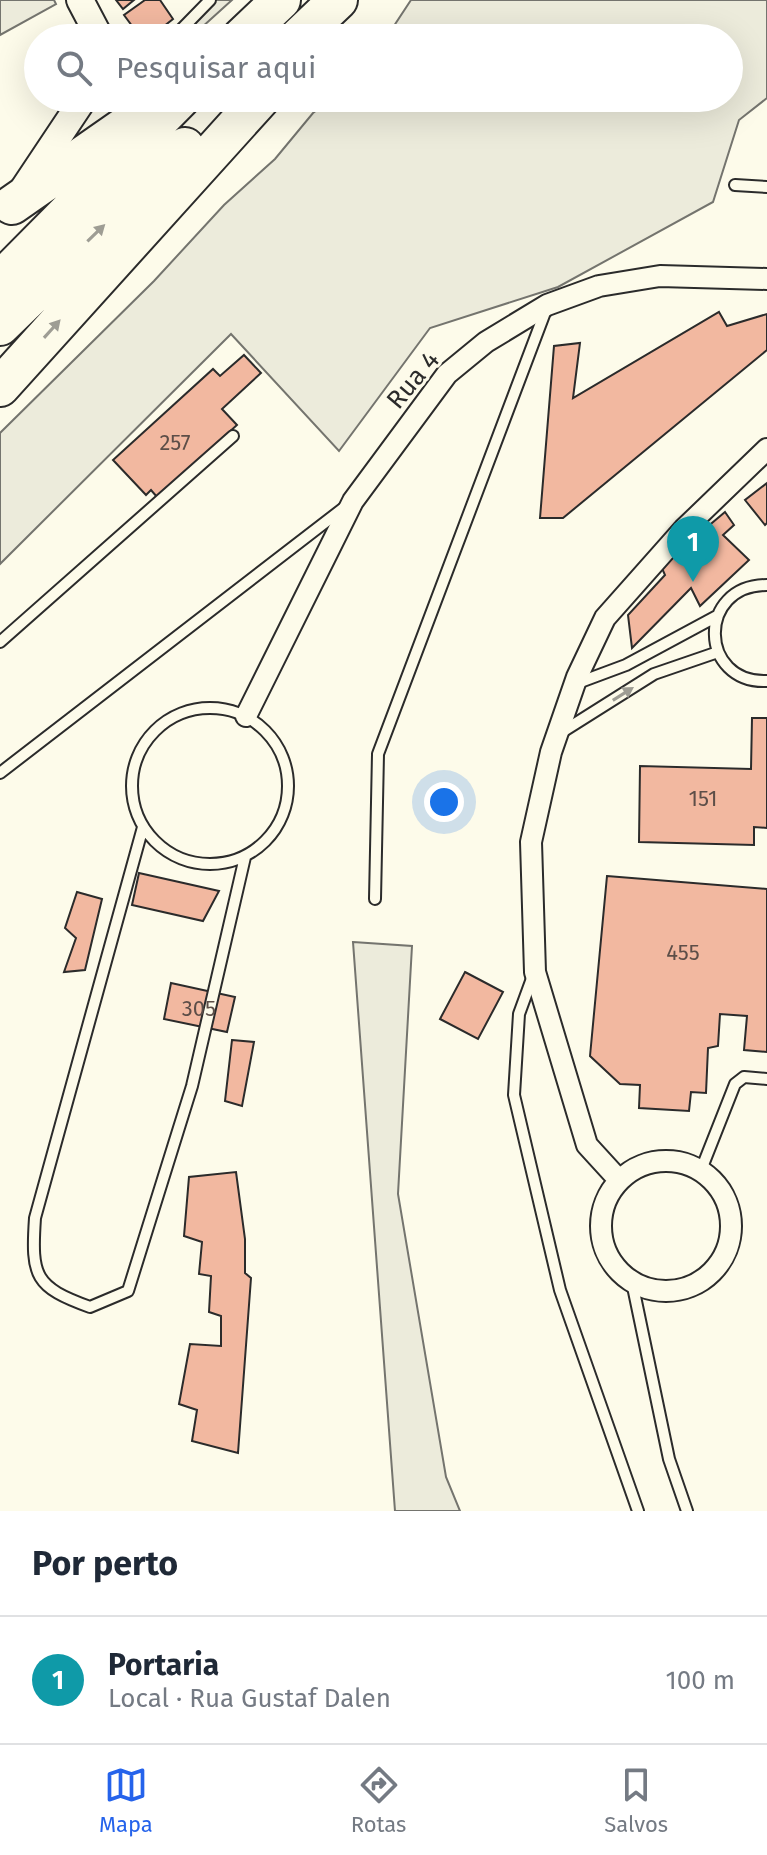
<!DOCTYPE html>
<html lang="pt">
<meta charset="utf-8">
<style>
body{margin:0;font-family:"Fira Sans",sans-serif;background:#f6f6f7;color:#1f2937}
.you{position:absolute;left:444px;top:802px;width:28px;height:28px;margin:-20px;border:6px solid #fff;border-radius:50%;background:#1a73e8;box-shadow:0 0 0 12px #1a73e833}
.badge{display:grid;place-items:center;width:52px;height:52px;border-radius:50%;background:#2563eb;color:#fff;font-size:26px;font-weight:700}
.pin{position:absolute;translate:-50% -66px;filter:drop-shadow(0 2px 4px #0008)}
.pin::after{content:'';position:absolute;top:42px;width:28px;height:24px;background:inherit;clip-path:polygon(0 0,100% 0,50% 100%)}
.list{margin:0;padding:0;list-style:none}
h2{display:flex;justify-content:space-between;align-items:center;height:104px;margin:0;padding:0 32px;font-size:34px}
h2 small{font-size:26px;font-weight:400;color:#747a83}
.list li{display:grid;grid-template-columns:52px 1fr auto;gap:24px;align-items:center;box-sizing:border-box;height:128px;padding:0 32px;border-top:2px solid #e0e1e3}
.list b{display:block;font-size:30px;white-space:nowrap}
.list p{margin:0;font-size:26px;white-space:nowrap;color:#747a83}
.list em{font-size:26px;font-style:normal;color:#747a83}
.icon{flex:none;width:44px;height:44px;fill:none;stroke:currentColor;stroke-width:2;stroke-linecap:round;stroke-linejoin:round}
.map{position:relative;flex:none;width:767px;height:1511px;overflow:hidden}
.search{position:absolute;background:#fff;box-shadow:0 8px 32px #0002;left:24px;right:24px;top:24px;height:88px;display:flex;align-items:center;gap:20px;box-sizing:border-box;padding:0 28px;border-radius:44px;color:#747a83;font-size:30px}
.sheet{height:232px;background:#fff}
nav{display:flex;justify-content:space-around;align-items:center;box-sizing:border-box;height:112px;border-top:2px solid #e0e1e3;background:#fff;font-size:22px;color:#747a83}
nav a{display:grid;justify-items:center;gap:4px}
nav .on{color:#2563eb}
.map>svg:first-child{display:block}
</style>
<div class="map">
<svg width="767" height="1511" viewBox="0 0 767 1511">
<rect width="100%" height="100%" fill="#fdfbea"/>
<path fill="#ecebdb" stroke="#74746e" stroke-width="2" d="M0,0h54l2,4 -56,31z
M210,0h22l-42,38h-17z
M411,0h356v98l-28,22 -26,82 -155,85 -128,41 -91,123 -108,-117 -231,230v-131l154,-152 70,-76 51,-46 38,-46 20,-15h396v-60h-343z
M353,942l59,4 -14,248 48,283 14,34h-65z"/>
<path fill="#f2b8a0" stroke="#2b2b2b" stroke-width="2" d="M116,0h18l-11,9z
M145,0h15l13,19 -24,19h-8l-17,-23z
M719,312l8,14 40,-12v36l-204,168h-23l14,-172 26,-3 -7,55z
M244,355l17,18 -39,36 15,16 -80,72 -6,-7 -5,5 -33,-35 100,-91 7,7z
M767,483v40l-2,2 -20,-25z
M725,512l9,13 -11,10 26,25 -49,46 -9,-18 -59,60 -4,-33 37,-40 -4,-9z
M752,718h15v110l-13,-1v18l-115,-3 1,-76 111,3z
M139,873l80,18 -16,30 -71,-16z
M607,876l160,13v163l-23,-2 3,-34 -27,-2 -2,32 -10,2 -2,45 -15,-1 -2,19 -50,-3 1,-23 -20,-1 -30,-28z
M77,892l25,7 -17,71 -21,2 12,-34 -11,-10z
M465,972l38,20 -25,47 -38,-20z
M171,983l64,14 -8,35 -63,-13z
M232,1040l22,2 -12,64 -17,-5z
M236,1172l9,67v34l6,5 -13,175 -46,-12 5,-31 -18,-6 11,-60 31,2v-30l-12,-4 2,-36 -12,-2 3,-32 -18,-6 5,-59z"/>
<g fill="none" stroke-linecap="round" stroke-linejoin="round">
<defs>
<path id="service" d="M173,38l37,-38
M735,185l32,2
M767,585c-71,0 -68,99 0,96
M0,642l233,-206
M575,684l51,-19 91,-49
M132 786a78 78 0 1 1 156 0a78 78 0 1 1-156 0Z
M562,732l92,-58 64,-22
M0,773l345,-266
M143,827l-108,391c-4,59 0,69 55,89l38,-16 64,-205 53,-229
M375,899l3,-145 169,-447
M534,973l-15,41 -5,81 46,195 78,221
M701,1170l34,-86 9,-7 23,2
M632,1282l37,177 18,52"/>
<path id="minor" d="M246,716l107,-215 94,-127 39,-32 61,-37 52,-19 61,-10 107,3
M601 1226a65 65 0 1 1 130 0a65 65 0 1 1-130 0Z
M619,1180l-32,-35 -52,-173 -4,-130 20,-90 26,-75 28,-59 79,-89 83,-80"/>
<path id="tertiary" d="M80,0l20,38
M24,188l60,-90"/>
<path id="motorway" d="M241,38l40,-38
M298,38l40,-38
M12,205l132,-92
M0,281l181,-183
M0,326l185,-179
M0,387l261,-289"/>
</defs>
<use href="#service" stroke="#2b2b2b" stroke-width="14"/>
<use href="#minor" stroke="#2b2b2b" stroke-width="24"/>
<use href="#tertiary" stroke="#2b2b2b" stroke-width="30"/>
<use href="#motorway" stroke="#2b2b2b" stroke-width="42"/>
<use href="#service" stroke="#fdfbea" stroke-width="10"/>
<use href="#minor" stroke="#fdfbea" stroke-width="20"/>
<use href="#tertiary" stroke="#fdfbea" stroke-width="26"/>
<use href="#motorway" stroke="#fdfbea" stroke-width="38"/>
</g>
<defs><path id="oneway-solid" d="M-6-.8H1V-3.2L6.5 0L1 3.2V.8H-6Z" transform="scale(2)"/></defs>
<g fill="#9e9d94">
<use href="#oneway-solid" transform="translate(96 233) rotate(-44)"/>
<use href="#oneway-solid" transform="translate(52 329) rotate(-48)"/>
<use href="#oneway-solid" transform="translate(623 694) rotate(-32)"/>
</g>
<g text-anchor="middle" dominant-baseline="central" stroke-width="6" stroke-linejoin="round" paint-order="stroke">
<g font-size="22" fill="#5d4e48">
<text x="175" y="442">257</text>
<text x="703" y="798">151</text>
<text x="683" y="952">455</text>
<text x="199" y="1008">305</text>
</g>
<g font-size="26" fill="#2b2b2b" stroke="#fdfbea">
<text transform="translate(413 380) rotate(-50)">Rua 4</text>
</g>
</g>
</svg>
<div class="you"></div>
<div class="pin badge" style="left:693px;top:582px;background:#0f9aa8">1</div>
<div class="search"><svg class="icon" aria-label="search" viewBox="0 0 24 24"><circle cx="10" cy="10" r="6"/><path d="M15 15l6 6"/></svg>Pesquisar aqui</div>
</div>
<section class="sheet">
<h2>Por perto<small></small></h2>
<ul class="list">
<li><span class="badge" style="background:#0f9aa8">1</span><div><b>Portaria</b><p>Local · Rua Gustaf Dalen</p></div><em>100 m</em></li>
</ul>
</section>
<nav>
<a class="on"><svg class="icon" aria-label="map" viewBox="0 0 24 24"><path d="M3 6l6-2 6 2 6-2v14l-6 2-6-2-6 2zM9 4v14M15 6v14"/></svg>Mapa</a>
<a><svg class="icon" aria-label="directions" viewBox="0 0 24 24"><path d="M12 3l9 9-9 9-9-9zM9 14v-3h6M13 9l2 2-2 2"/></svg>Rotas</a>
<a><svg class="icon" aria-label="saved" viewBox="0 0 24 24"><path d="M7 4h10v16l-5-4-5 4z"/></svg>Salvos</a>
</nav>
